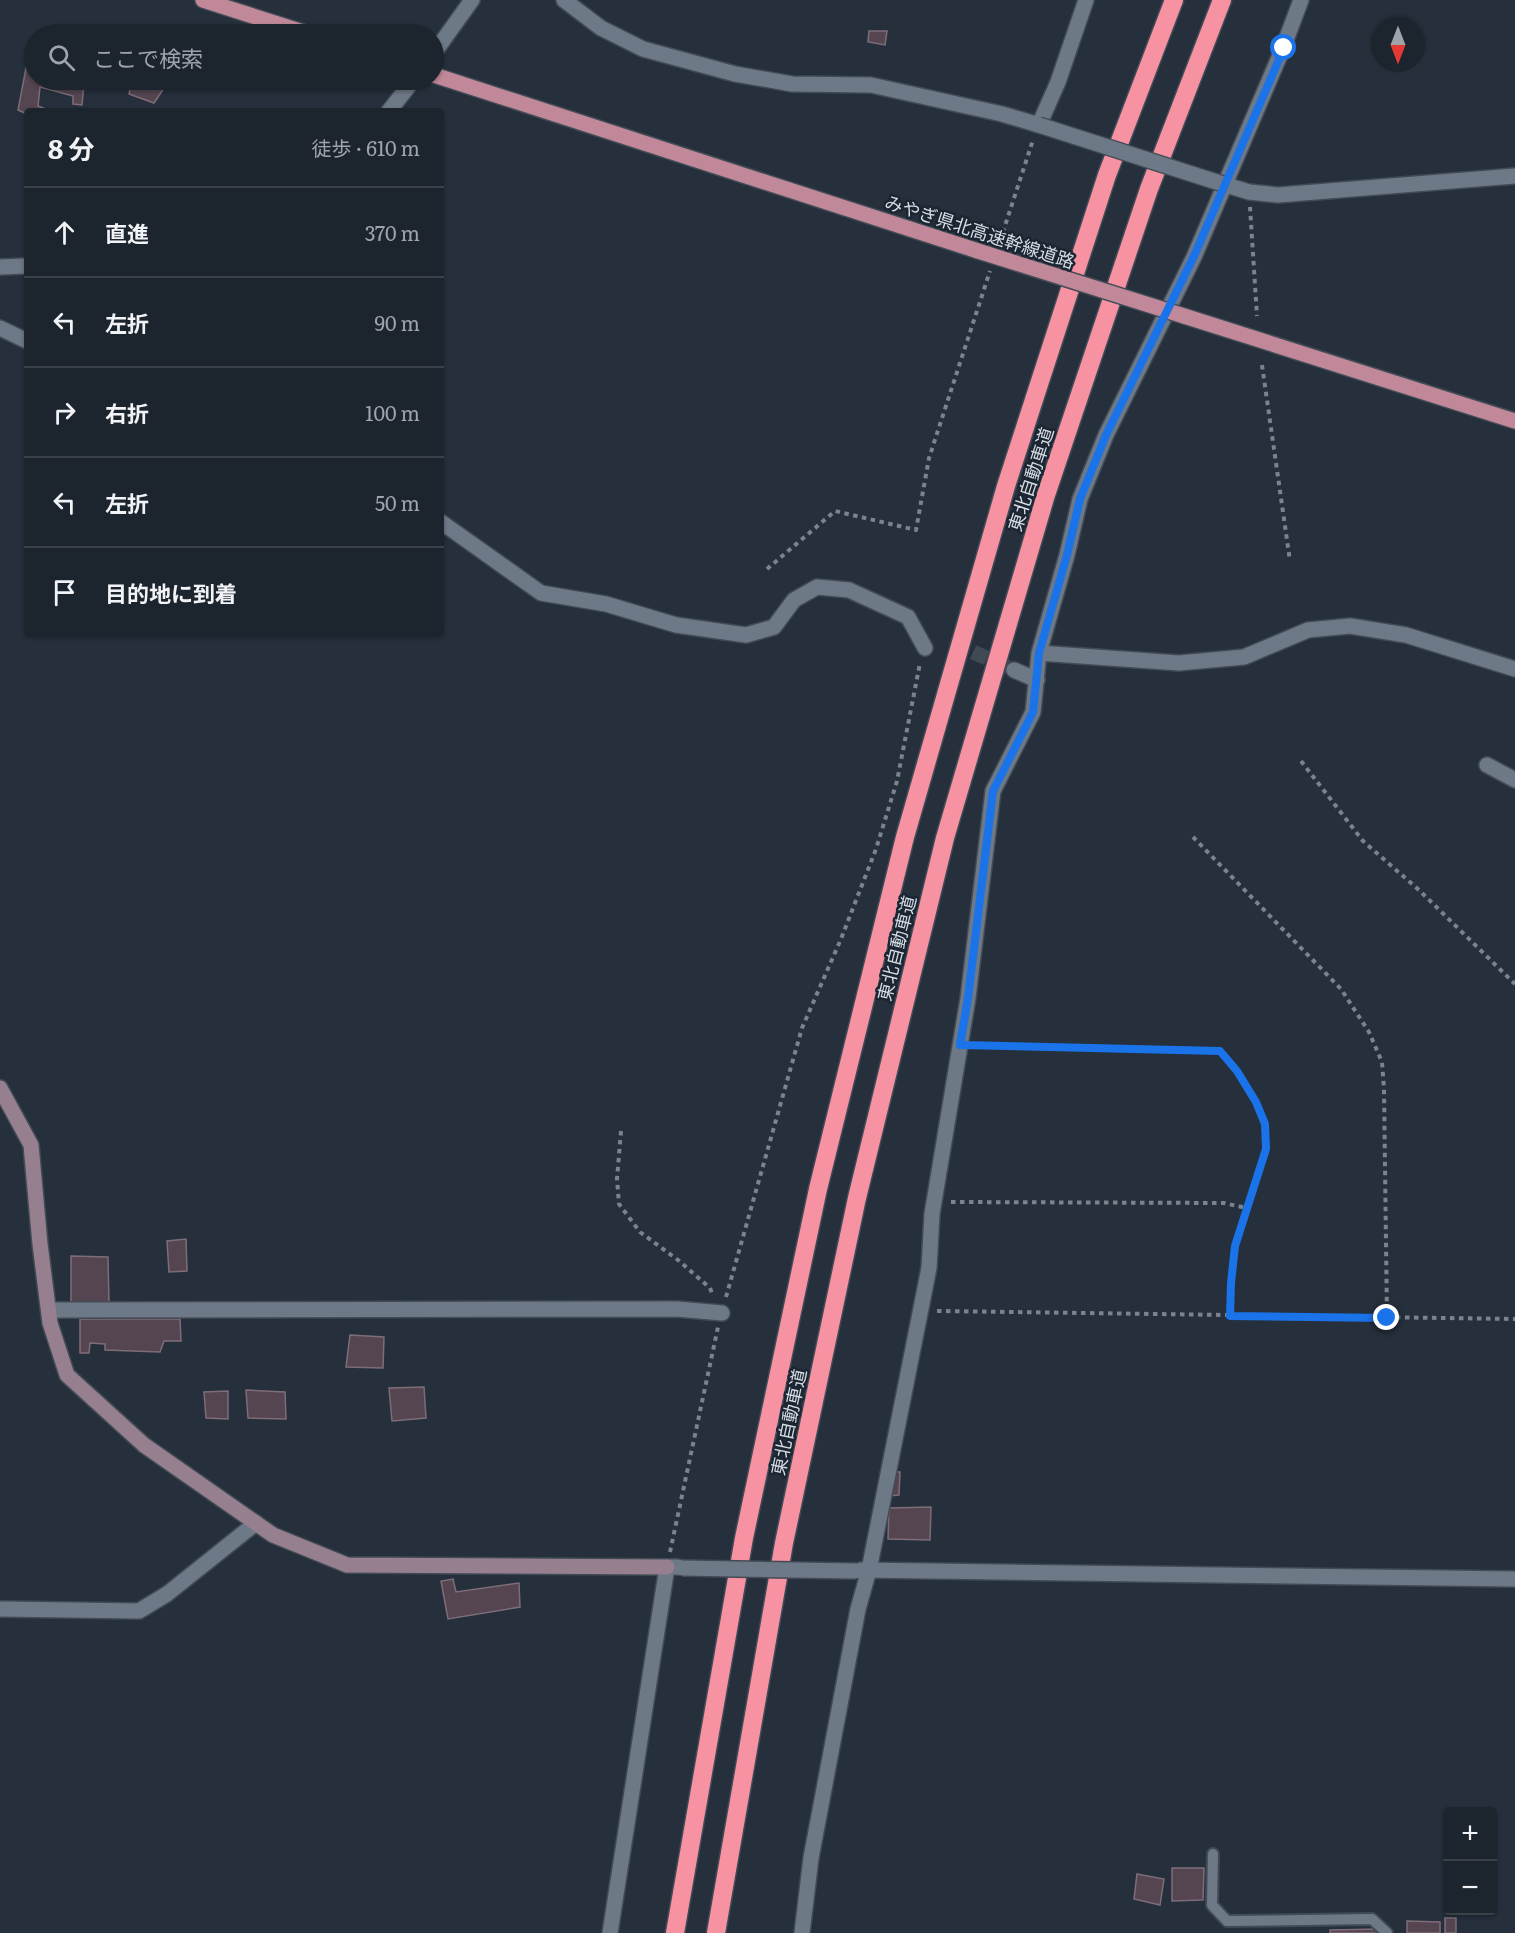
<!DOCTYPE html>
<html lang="ja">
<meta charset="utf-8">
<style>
body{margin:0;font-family:Literata,"Noto Sans JP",serif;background:#293039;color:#f1f3f6}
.controls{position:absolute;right:18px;bottom:18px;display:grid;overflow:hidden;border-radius:6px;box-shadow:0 2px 4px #0004}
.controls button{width:54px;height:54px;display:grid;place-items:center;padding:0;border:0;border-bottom:2px solid #3a4149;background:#1c242d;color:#f1f3f6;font:30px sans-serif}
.compass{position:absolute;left:1371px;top:18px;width:54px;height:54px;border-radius:50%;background:#1c242d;box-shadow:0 2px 4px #0004;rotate:180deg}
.stop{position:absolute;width:18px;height:18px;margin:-14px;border:4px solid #1a73e8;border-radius:50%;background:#fff}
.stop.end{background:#1a73e8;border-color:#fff;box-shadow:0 2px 6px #0008}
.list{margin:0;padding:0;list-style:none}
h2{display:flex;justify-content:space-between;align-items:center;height:78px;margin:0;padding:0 24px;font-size:26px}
h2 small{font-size:20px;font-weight:400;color:#a0a4aa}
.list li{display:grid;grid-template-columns:39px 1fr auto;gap:18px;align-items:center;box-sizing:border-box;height:90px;padding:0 24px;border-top:2px solid #3a4149}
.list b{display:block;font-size:22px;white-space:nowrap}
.list em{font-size:20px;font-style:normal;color:#a0a4aa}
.icon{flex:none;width:33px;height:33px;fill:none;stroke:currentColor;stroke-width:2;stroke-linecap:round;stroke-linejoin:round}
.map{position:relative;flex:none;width:1515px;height:1933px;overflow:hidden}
.search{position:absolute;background:#1c242d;box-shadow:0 2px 4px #0004;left:24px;top:24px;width:420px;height:66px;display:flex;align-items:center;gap:15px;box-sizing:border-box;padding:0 21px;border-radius:33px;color:#a0a4aa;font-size:22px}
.panel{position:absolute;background:#1c242d;box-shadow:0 2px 4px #0004;left:24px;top:108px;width:420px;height:528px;border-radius:6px}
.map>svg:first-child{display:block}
</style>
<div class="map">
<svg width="1515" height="1933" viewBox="0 0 1515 1933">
<rect width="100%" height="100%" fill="#25303c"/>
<path fill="#544550" stroke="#7e6d79" stroke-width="1.5" d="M869,31h18l-2,14 -17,-3z
M26,68l8,3v9h37l13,3 -2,22 -9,-1v-8l-33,-9 -2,19 13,5h-24v3l-9,-4z
M132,80h14l18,8 -10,15 -25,-9z
M186,1239l1,32 -18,1 -2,-31z
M71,1256l37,1 1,46h-38z
M80,1319h100l1,22h-17l-4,11 -55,-2v-6l-15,-1 -1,10h-9z
M350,1335l34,2 -1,31 -37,-1z
M424,1387l2,31 -34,3 -3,-33z
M246,1390l39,2 1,27 -38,-1z
M228,1391v28l-22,-1 -2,-26z
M890,1472h10l-1,23 -10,1z
M931,1507l-1,33 -42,-1 1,-31z
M453,1579l3,13 63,-9 1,24 -72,12 -7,-38z
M1172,1868h32l-1,32 -31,1z
M1137,1874l27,5 -4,26 -26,-6z
M1445,1918h11v15h-11z
M1407,1921l33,1v11h-33z
M1380,1929v4h-50v-3z"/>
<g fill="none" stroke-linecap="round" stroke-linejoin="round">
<path stroke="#3f4a55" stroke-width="15" stroke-dasharray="15 8" stroke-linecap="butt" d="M952,643l62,27"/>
<defs>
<path id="lane" d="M1213,1854l-1,51 15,16 145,-2 15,14"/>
<path id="street" d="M564,0l37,28 42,21 92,25 57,10 79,1 131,29 37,11 19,-43 28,-82
M434,53l38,-53
M389,111l19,-24
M1223,184l26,8 29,3 237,-19
M0,267l27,-1
M0,328l27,13
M441,522l100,71 65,11 70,21 70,10 28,-8 20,-27 23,-13 32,3 59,27 17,31
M1039,653l140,10 65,-6 64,-27 42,-4 56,9 109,34
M1014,670l23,10
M1487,765l28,15
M49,1310l628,-1 45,4
M861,1570l654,9
M0,1609l139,2 28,-17 89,-71
M610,1933l57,-366h11
M802,1933l9,-75 47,-249 11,-39 60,-302 3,-54 36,-216 25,-207 40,-79 6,-59 28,-98 13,-56 26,-64 88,-178 89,-209 18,-48"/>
<path id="secondary" d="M0,1088l31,57 9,99 10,79 17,52 77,70 129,90 74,30 320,2"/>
<path id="primary" d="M203,0l106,34
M434,75l544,176
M1184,316l331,105"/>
<path id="highway" d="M675,1933l69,-395 74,-349 87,-352 101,-351 101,-311 67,-175
M716,1933l68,-390 73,-345 88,-360 100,-340 104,-309 73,-189"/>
</defs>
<use href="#lane" stroke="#424b55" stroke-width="14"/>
<use href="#street" stroke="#424b55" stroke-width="18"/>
<use href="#secondary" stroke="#424b55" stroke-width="18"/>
<use href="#primary" stroke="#424b55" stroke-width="18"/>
<use href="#highway" stroke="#424b55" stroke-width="21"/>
<path stroke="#7b848e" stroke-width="4" stroke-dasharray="4.5 4.5" stroke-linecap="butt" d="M1250,207l7,109
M1000,241l33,-101
M1262,365l28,196
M767,569l68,-58 81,19 13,-72 61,-187
M1301,761l62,80 56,49 96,94
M1193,837l148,152 28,43 13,30 2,27 3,230
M977,1046l243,5 17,20 19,31 9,22 1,25 -31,97 -4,37 -1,33
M621,1131l-4,48 2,25 21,28 38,28 32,28 3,8
M951,1202l273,1 22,5
M726,1297l76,-269 39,-89 35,-90 21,-68 23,-118
M937,1311l578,8
M670,1552l48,-225"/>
<use href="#lane" stroke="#6d7987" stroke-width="10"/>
<use href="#street" stroke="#6d7987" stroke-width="15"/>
<use href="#secondary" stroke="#96808f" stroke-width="15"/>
<use href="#primary" stroke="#c08898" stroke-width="15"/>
<use href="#highway" stroke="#f792a3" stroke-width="18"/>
<defs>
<path id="street-bridge" d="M1039,125l184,59
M682,1568l174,3"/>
<path id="primary-bridge" d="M978,251l206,65"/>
</defs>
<use href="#street-bridge" stroke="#424b55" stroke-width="18" stroke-linecap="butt"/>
<use href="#primary-bridge" stroke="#424b55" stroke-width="18" stroke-linecap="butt"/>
<use href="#street-bridge" stroke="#6d7987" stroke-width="15"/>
<use href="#primary-bridge" stroke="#c08898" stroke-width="15"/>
</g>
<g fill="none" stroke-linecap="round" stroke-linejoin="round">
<path stroke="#1a73e8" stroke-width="8" d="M1284,48l-90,208 -88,179 -26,64 -13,56 -28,98 -6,59 -40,79 -25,207 -8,47 260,6 17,20 19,31 9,22 1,25 -31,97 -4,37 -1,33 157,2"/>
</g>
<g text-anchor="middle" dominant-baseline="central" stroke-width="5" stroke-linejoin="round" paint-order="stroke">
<g font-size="18" fill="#d5dce4" stroke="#1c2632">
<text transform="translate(980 231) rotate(18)">みやぎ県北高速幹線道路</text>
<text transform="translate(1030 479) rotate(-72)">東北自動車道</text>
<text transform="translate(896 948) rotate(-76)">東北自動車道</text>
<text transform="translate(788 1422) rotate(-78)">東北自動車道</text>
</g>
</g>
</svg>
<div class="controls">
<button>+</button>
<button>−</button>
</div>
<svg class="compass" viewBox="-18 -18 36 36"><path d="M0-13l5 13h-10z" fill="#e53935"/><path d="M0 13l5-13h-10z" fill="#a0a4aa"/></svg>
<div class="stop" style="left:1284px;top:48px"></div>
<div class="stop end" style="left:1387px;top:1318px"></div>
<div class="search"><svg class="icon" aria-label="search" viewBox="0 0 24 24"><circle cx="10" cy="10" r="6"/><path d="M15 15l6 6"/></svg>ここで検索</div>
<section class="panel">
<h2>8 分<small>徒歩 · 610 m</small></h2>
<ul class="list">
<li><svg class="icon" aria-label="ahead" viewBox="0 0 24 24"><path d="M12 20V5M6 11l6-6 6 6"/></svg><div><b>直進</b></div><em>370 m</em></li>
<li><svg class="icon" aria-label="left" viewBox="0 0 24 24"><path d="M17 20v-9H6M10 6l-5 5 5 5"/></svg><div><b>左折</b></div><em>90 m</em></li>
<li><svg class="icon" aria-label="right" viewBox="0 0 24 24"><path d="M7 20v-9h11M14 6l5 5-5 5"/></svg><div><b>右折</b></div><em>100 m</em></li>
<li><svg class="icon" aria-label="left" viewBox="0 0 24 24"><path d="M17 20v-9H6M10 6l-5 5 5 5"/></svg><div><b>左折</b></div><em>50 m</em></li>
<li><svg class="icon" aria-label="arrive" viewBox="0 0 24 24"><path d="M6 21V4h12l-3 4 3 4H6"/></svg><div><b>目的地に到着</b></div></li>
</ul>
</section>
</div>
